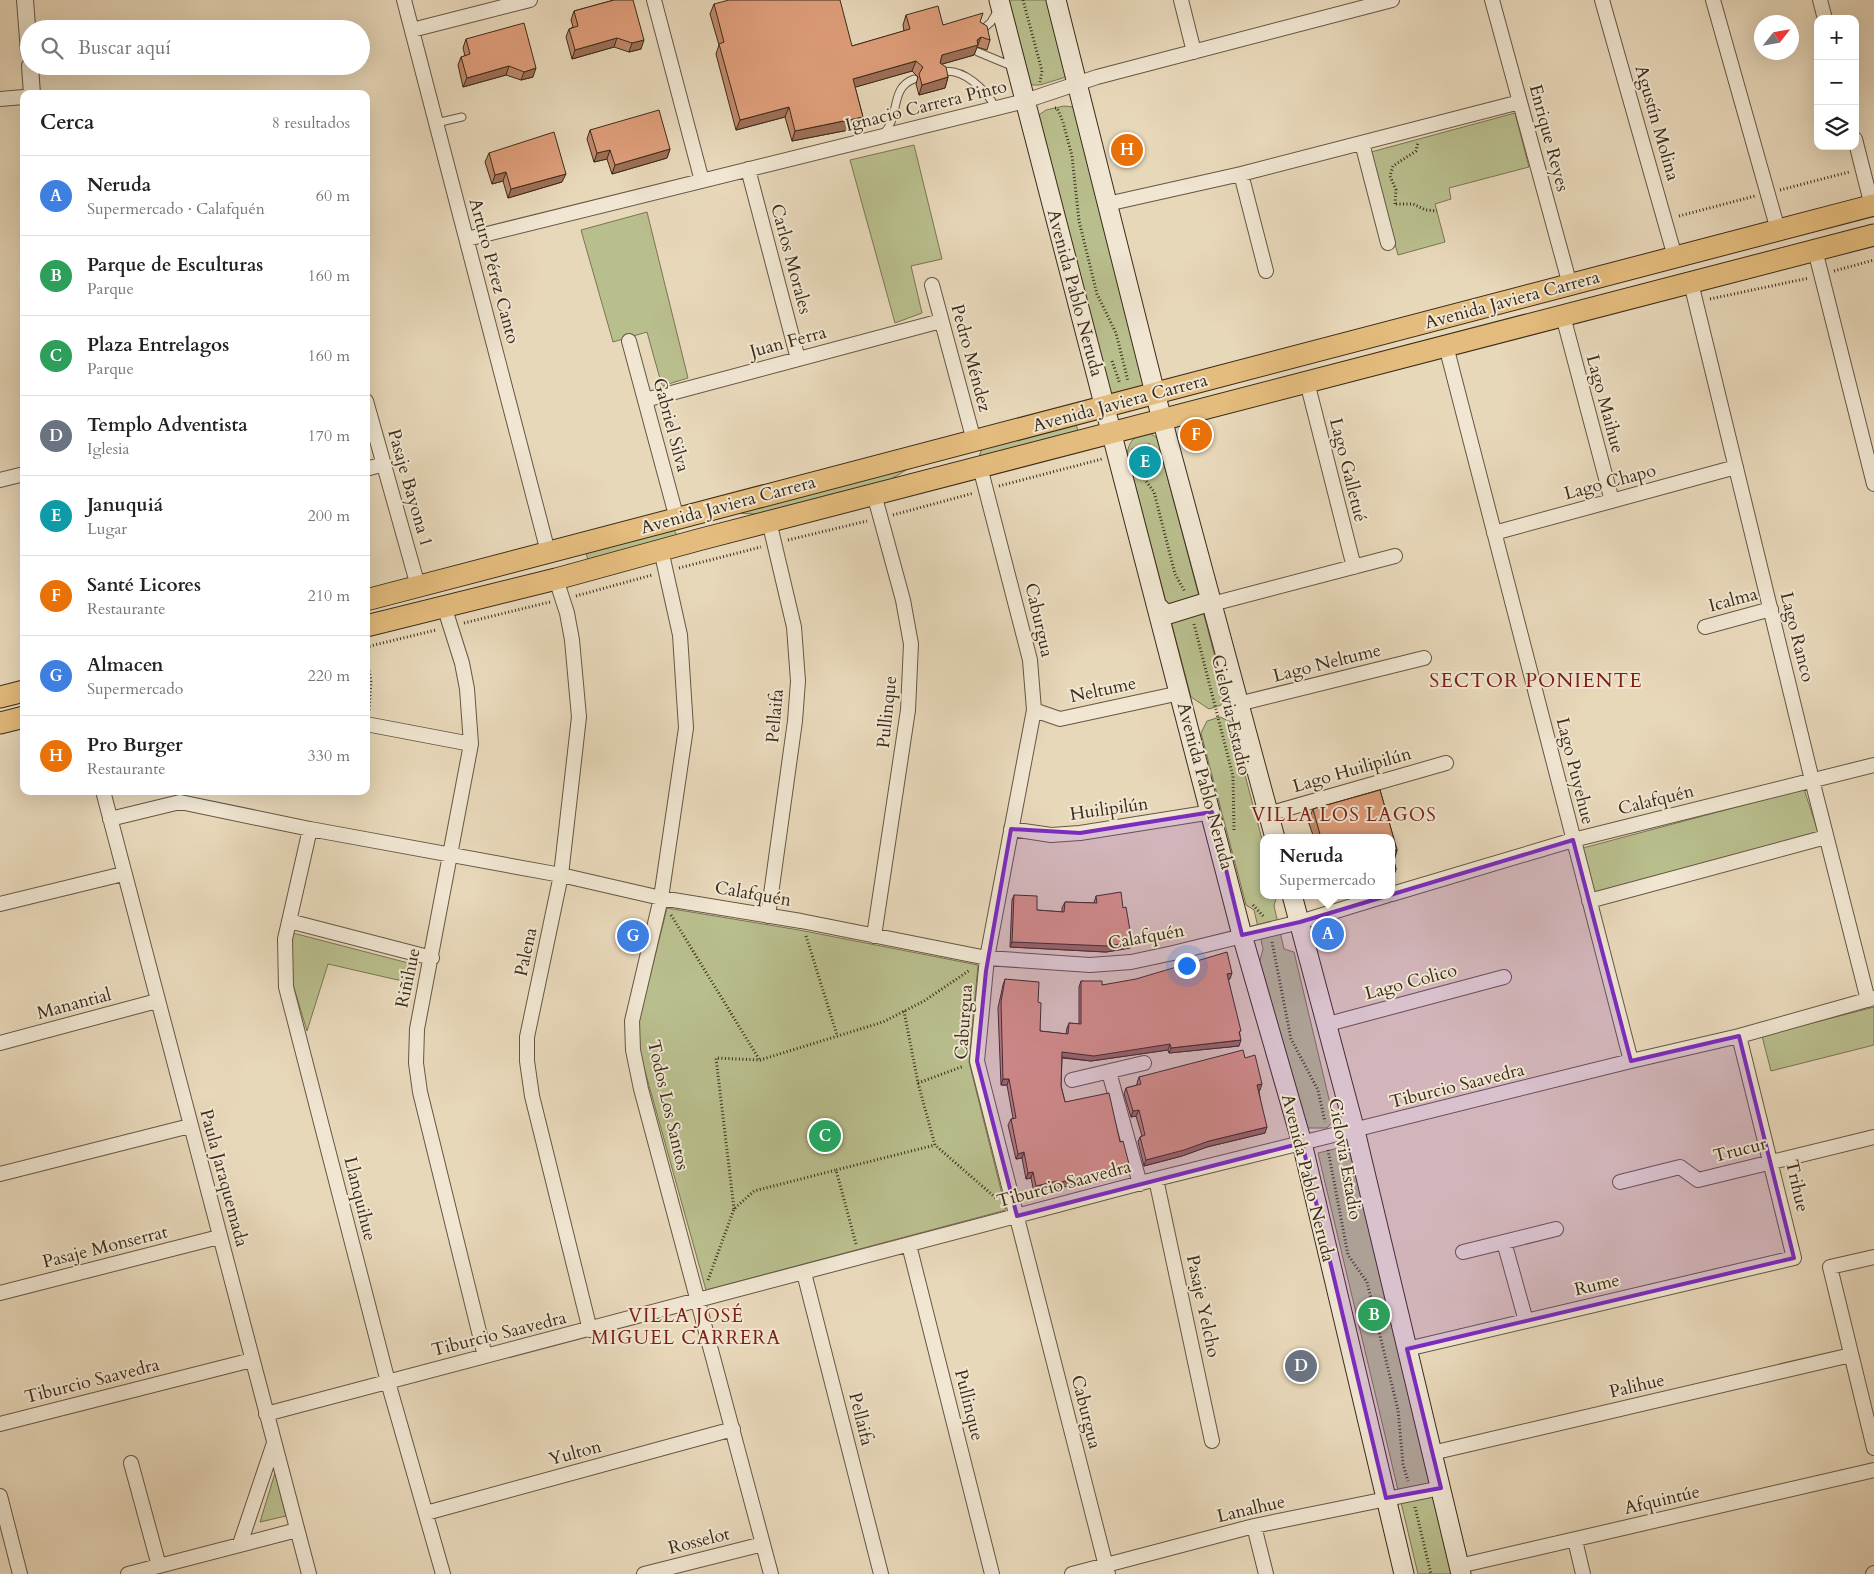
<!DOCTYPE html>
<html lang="es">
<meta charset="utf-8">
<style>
body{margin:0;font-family:Cardo,serif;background:#f6f6f6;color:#222}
.controls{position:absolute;right:15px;top:15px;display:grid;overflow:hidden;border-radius:10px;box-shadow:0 5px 20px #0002}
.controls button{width:45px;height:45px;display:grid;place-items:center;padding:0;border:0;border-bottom:1px solid #e0e0e0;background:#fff;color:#222;font:25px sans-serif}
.compass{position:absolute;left:1754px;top:15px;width:45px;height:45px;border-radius:50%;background:#fff;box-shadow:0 5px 20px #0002;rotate:59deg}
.you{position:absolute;left:1186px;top:965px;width:18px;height:18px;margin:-12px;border:4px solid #fff;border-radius:50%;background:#1a73e8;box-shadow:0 0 0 8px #1a73e833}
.badge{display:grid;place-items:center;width:32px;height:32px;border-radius:50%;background:#d93025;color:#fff;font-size:16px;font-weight:700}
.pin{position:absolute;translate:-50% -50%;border:2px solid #fff;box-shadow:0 1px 5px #0006}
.popup{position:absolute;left:1260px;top:834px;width:135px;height:65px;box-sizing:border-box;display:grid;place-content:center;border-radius:10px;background:#fff;filter:drop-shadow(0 1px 4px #0005);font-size:16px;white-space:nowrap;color:#767676}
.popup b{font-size:19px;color:#222}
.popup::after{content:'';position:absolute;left:50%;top:100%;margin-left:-10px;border:10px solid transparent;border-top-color:#fff}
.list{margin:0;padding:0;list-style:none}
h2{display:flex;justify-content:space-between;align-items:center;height:65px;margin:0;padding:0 20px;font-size:21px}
h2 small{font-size:16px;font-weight:400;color:#767676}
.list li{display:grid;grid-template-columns:32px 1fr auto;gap:15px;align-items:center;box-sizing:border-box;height:80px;padding:0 20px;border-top:1px solid #e0e0e0}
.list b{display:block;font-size:19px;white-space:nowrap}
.list p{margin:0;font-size:16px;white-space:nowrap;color:#767676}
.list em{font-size:16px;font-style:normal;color:#767676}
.icon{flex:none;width:28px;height:28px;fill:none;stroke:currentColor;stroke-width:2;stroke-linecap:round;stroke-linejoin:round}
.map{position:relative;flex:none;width:1874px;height:1574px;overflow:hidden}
.search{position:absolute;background:#fff;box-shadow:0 5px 20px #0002;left:20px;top:20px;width:350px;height:55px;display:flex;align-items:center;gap:12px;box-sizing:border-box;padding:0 18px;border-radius:28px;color:#767676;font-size:19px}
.panel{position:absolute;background:#fff;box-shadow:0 5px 20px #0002;left:20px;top:90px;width:350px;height:705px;border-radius:10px}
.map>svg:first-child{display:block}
</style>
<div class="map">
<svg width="1874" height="1574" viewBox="0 0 1874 1574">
<rect width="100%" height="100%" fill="#e8d8ba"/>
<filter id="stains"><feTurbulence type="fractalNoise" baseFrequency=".004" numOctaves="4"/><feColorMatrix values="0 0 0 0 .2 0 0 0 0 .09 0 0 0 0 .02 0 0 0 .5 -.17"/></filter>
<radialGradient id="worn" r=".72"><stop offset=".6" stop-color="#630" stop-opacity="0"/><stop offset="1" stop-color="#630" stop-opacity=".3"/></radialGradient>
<path fill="#b9be8d" stroke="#7a7454" d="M1009,0h38l19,77 -26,8h-9z
M1064,106l10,1 72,280 -36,10 -71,-282 7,-5z
M1515,113l14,54 -80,21 2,11 -16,5 10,38 -47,13 -27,-103z
M914,145l28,114 -31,7 11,47 -27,10 -45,-163z
M647,212l41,166 -26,8 -15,-54 -34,10 -32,-112z
M1076,424l3,10 -101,26 4,-12z
M1150,433l7,5 66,249 2,11 -4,7 -12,4 -18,-12 -64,-243c3,-16 8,-18 23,-21z
M911,467l-23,14 -130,33 -26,-1z
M672,528l6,8 -90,25 -2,-9z
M1220,717l11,5 33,125v48h13l-3,11 10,43 10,3 40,168 -7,8h-20l-48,-164 4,-15 -9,-39 -8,-5 -45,-172 6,-12z
M1804,789l15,46 -224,60 -12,-47z
M667,908l132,22 179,35 -9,97 37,148 -300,80 -66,-237 -1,-33z
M293,933l123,32 -5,18 -83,-19 -21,67 -21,-70z
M1874,1007v38l-103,26 -9,-35z
M1351,1145l104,429h-37l-100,-421z
M275,1473l11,43 -26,6z"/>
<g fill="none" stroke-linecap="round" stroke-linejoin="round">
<defs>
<path id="service" d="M981,31l10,-9 7,-12
M978,52l36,15
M941,72c22,-5 45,18 55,36
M436,123l26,-6
M883,134c18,-17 6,-46 31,-55"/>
<path id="minor" d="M404,0l144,552
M654,0l48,181
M1181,0l13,52
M1492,0l78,285
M1602,0l73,257
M1713,0l65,230
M1820,0l5,19
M412,30l118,-30
M0,99l24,-2
M1855,139l17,67
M1362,143l26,100
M748,169l50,190
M1241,174l25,97
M1107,204l134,-30 279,-72
M467,239l558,-138 72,-24 295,-77
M1815,250l59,234
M1691,283l121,497 56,220
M932,285l42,156
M1563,316l49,185
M629,341l48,178
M1446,346l185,715
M1307,382l47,185
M645,400l296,-79
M366,401l52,185
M980,467l50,193 4,50 -47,248 -10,103 131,513
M366,469l18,-5
M0,480l24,-6
M1494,533l242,-66
M661,550l19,85 6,93 -25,170 -29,123 1,29 8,39 130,485
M556,579l11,34 5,27 7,77 -18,158 -34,162v24l5,35 58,234
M1212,604l183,-48
M444,606l18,57 5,26 4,55 -54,285 -1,34 4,29 65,264
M1705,627l66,-18
M1238,704l186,-46
M1034,710l26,9 120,-26
M366,724l105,20
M103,791l206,783
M1268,814l178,-51
M110,819l70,-17 130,27 251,46 100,23 140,23 186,37 103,7 41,-3 42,-9 127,-31 88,-27
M310,829l-25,110 1,48 102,395 55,192
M1011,829l40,6 29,-2 132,-21
M1392,894l181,-54 301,-75
M1589,901l237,-64
M0,904l123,-30
M768,916l27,-195 3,-40 -4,-54 -25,-106
M289,921l143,37
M874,936l34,-226 3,-66 -8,-44 -29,-106
M1328,1024l176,-47
M0,1043l157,-42
M1109,1072l31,112
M1072,1080l72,-17
M0,1174l190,-48
M1156,1179l56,262
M1620,1182l60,-15 18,13 176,-43
M1504,1242l22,79
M909,1245l83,329
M1463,1252l93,-23
M1874,1257l-44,10 44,181
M804,1273l77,301
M0,1293l219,-56
M1407,1349l387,-91 -55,-222
M266,1414l890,-235 475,-118 108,-25 135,-38
M0,1424l252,-64
M1432,1453l419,-98
M131,1463l28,103
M0,1496l20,78
M426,1513l307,-84
M1254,1526l12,48
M1575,1540l8,34
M240,1544l34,-101
M1459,1566l415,-96
M128,1574l169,-44
M644,1574l119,-30
M1072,1574l182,-48 187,-38
M1873,1574l1,-1"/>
<path id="tertiary" d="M25,0l4,52
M30,66l2,28"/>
<path id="secondary" d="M999,0l243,935 60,208 102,431
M1056,0l99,393 120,445
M1158,607l5,5 6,2 42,-13
M1292,895l63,236 106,443"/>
<path id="primary" d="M366,600l1508,-395
M366,626l190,-47 142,-39 1176,-305
M0,697l24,-6
M0,723l24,-6"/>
</defs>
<use href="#service" stroke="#665642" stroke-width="9"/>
<use href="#minor" stroke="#665642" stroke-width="16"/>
<use href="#tertiary" stroke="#665642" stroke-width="18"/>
<use href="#secondary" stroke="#3b2b1a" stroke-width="21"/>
<use href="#primary" stroke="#3b2b1a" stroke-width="23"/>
<path stroke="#3b2b1a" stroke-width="3" stroke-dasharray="1 2.5" stroke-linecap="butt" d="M1023,0l19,71 -2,11
M1055,108h2l6,14 9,34 7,65 18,73 19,39 12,48
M1780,190l69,-18
M1395,204l1,-14 -6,-14 3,-10 23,-15 2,-9
M1396,204h17l13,6 11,1
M1679,216l76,-20
M1834,271l40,-11
M1710,299l99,-21
M1112,361l8,23
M1182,436l23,-6
M1132,450l20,-6
M1139,462l4,15 11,15 21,82 10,18
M999,486l103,-27
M893,515l81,-22
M788,540l79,-19
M679,568l82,-21
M576,596l76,-21
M464,623l86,-21
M1194,624l39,152 1,54
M366,647l70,-17
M366,657l5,23 -2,31
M1253,905l11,12
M671,915l88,144
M806,936l31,99
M1272,942l19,97 27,51 7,32
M904,1011l14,72 17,62 62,54
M918,1083l46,-17
M1328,1150l20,105 19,27 31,128 5,54 5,17
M734,1209l-18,-151 44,2 123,-38 41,-21 46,-31
M856,1244l-20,-74 99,-25
M708,1280l26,-71 20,-18 82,-21
M1415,1507l16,67"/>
<use href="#service" stroke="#f0e6d2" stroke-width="7"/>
<use href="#minor" stroke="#f0e6d2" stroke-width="14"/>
<use href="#tertiary" stroke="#f0e6d2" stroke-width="16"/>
<use href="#secondary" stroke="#f0e6d2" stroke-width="19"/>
<use href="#primary" stroke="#e4bc7d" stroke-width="21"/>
</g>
<path fill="#c1886a" stroke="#3b2b1a" d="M614,0l27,49 -12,3 -15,-5 -42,12 -6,-22 3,-8 4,-2 -2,-7 3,-9z
M714,4l138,42 52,-15 -1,-6 3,-10 37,10 37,-3 10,18 -3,10 -10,-3 -3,8 -32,9 6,13 -3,11 -26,7 -3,-11 2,-7 -6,-6 -57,16 8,30 -4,11 -67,13 -7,-24 -49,13 -20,-76 3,-9 -9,-31z
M466,39l67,38 -12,3 -15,-5 -43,12 -5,-22 3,-8 4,-1 -2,-8z
M590,130l80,19 -3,9 -55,16 -5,-15 -13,3 -7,-23z
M489,153l73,29 -54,16 -5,-17 -11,3 -7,-22z
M1380,790l17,60 -3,11 2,8 -4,11v-42h-78l-6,-17 5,-12z
M1014,895l23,15 25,2v-4l3,-6 29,1 2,-7 27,12 9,34 -2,6 -24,4 -96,-5 2,-47z
M1005,979l33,23 2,29 26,3 1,-6 2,-5 10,1v-37l2,-6 21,4 128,-6h-2l12,56 -1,11 -70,7 -1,-3 -77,11 -29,-3 -1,28 4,16 55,40 7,28 -71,19 -1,-3 -21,6 -3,-14 -5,1 -4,-21 -6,1 -8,-34 3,-6 2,-1 -6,-33h-6l-3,-77 5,-23z
M1245,1058l15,32 -1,1 6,42 -58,14 -25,9 -38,10 -6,-24 2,-5 2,-1 -6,-20 -5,1 -7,-23 2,-6 11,-3v-2l2,-6z"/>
<path fill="#9d6f56" stroke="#3b2b1a" d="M981,37l-7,18 -35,10 3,-10 35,-15z
M617,38l-3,9 -42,12 3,-9z
M644,40l-3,9 -12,3 3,-9z
M916,61l-4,10 -63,18 4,-10z
M509,66l-3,9 -43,12 4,-9z
M536,68l-3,9 -12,3 3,-8z
M948,77l-3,11 -26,7 3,-10z
M789,107l-4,10 -49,13 4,-10z
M863,117l-4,11 -67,13 3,-10z
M670,149l-3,9 -55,16 3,-9z
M610,150l-3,9 -13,3 3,-9z
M506,172l-3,9 -11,3 3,-9z
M566,174l-4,8 -54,16 3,-9z
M1397,850l-4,12h-1v-10z
M1396,869l-4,11v-10z
M1012,942h120l-2,6 -24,4 -96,-5z
M1232,973l-2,6 -5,1 2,-6z
M1241,1040l-2,6 -70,7 2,-5z
M1170,1044l-2,6 -77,11 -31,-4 2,-5z
M1003,1079h6l-2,6h-6z
M1262,1084l-2,6 -5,1 2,-6z
M1139,1110l-3,6 -5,1 2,-6z
M1267,1127l-2,6 -58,14 -25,9 -38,10 2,-6 63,-19z
M1024,1152l-2,6 -6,1 2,-5z
M1129,1164l-2,6 -71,19 2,-6z
M1033,1172l-2,6 -5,1 2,-6z
M1057,1181l-2,5 -21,6 2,-6z"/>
<path fill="#e09e7b" stroke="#3b2b1a" d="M614,0h19l11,40 -12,3 -15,-5 -42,12 -6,-21 9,-3 -4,-15z
M729,0h111l12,46 58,-17 -4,-14 32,-9 5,19 40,-12 -3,9 7,4 3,14 -9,-3 -4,3 1,5 -36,10 -2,8 6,4 2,10 -26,8 -3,-11 4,-7 -7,-6 -63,18 10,38 -68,14 -6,-24 -49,13 -21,-76 5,-2 -10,-38z
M524,23l12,45 -12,4 -15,-6 -42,12 -6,-21 9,-3 -4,-15z
M659,110l11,39 -55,16 -5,-15 -13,3 -7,-23z
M554,132l12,42 -55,15 -5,-17 -11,3 -6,-22z
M1380,790l17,60 -5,2v-14h-71l-8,-29z
M1392,855l4,14 -4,1z
M1121,892l2,16 3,-1 6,35 -24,4 -96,-4 2,-47 23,1v14l27,2 1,-10 32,1 -1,-7z
M1227,952l5,21 -5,1 14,57 -2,1 2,8 -70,8 -1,-4 -76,12 -32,-4 -1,34 4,16 44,-9 11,49 3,-1 6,23 -71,19 -1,-2 -21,5 -3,-14 -5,1 -4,-21 -6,2 -7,-35 5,-1 -7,-39h-6l-2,-77 4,-23 34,3 -1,20 3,1 -1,28 28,3 1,-11 12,1v-43h21v4l34,-6z
M1243,1050l2,8 10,-3 7,29 -5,1 10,42 -58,14 -25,9 -38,10 -6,-23 5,-2 -6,-25 -6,1 -7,-23 15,-4 -2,-7z"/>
<path fill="#7b2cbf" fill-opacity="0.2" stroke="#7b2cbf" stroke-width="4" stroke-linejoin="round" d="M1212,812l30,123 58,-13 273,-82 58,221 108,-25 55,222 -387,91 34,139 -55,10 -84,-355 -285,73 -40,-155 9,-90 25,-142 69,4z"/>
<g text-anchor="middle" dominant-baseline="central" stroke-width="4" stroke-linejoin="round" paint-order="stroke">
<g font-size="18" fill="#3b2b1a" stroke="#f0e6d2">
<text transform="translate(926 106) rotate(-14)">Ignacio Carrera Pinto</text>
<text transform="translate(1657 123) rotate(74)">Agustín Molina</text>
<text transform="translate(1549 138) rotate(75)">Enrique Reyes</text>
<text transform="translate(791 259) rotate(75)">Carlos Morales</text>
<text transform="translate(494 271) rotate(75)">Arturo Pérez Canto</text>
<text transform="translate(1075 293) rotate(75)">Avenida Pablo Neruda</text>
<text transform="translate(1512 300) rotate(-15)">Avenida Javiera Carrera</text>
<text transform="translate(788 342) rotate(-15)">Juan Ferra</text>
<text transform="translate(971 358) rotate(75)">Pedro Méndez</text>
<text transform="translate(1120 403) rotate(-15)">Avenida Javiera Carrera</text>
<text transform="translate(1605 404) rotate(75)">Lago Maihue</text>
<text transform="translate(671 425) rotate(75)">Gabriel Silva</text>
<text transform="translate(1348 470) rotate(76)">Lago Galletué</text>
<text transform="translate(1610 482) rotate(-15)">Lago Chapo</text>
<text transform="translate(410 488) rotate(74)">Pasaje Bayona 1</text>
<text transform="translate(728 505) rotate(-15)">Avenida Javiera Carrera</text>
<text transform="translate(1733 600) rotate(-15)">Icalma</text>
<text transform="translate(1039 620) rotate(77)">Caburgua</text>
<text transform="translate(1797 637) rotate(76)">Lago Ranco</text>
<text transform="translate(1327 663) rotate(-14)">Lago Neltume</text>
<text transform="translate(1103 690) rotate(-12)">Neltume</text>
<text transform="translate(887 712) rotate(-84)">Pullinque</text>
<text transform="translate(1231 715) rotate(77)">Ciclovia Estadio</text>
<text transform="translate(775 716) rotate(-85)">Pellaifa</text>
<text transform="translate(1352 770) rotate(-16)">Lago Huilipilún</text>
<text transform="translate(1575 771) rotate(76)">Lago Puyehue</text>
<text transform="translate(1205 786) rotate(75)">Avenida Pablo Neruda</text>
<text transform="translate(1656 800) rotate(-14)">Calafquén</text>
<text transform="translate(1109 809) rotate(-8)">Huilipilún</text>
<text transform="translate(753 894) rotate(10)">Calafquén</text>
<text transform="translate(1146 937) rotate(-10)">Calafquén</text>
<text transform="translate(526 952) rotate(-78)">Palena</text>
<text transform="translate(408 978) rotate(-78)">Riñihue</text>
<text transform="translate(1411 982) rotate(-15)">Lago Colico</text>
<text transform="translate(74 1004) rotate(-15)">Manantial</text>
<text transform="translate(964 1022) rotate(-86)">Caburgua</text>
<text transform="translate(1457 1086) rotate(-14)">Tiburcio Saavedra</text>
<text transform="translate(668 1105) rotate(77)">Todos Los Santos</text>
<text transform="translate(1740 1150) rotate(-14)">Trucur</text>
<text transform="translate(1345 1159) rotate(80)">Ciclovia Estadio</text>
<text transform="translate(224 1178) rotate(75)">Paula Jaraquemada</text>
<text transform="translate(1308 1178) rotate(76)">Avenida Pablo Neruda</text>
<text transform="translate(1064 1184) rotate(-15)">Tiburcio Saavedra</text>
<text transform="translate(1797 1186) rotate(77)">Trihue</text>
<text transform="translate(360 1199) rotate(76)">Llanquihue</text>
<text transform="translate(105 1247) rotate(-14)">Pasaje Monserrat</text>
<text transform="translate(1597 1285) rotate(-13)">Rume</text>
<text transform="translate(1203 1306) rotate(78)">Pasaje Yelcho</text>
<text transform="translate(499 1334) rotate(-14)">Tiburcio Saavedra</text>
<text transform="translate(92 1381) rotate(-14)">Tiburcio Saavedra</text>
<text transform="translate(1637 1386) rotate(-13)">Palihue</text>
<text transform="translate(969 1405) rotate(76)">Pullinque</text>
<text transform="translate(1086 1412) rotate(76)">Caburgua</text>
<text transform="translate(861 1419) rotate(76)">Pellaifa</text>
<text transform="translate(575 1453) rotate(-15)">Yulton</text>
<text transform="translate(1662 1500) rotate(-13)">Afquintúe</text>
<text transform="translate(1251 1509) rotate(-13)">Lanalhue</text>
<text transform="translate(699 1541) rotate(-14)">Rosselot</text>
</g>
<g font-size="19" letter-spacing="1" fill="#7a1f14" stroke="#f0e6d2">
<text x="1344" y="815">VILLA LOS LAGOS</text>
<text x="686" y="1316">VILLA JOSÉ<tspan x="686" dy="22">MIGUEL CARRERA</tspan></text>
</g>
<g font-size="20" letter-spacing="1" fill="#7a1f14" stroke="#f0e6d2">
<text x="1536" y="680">SECTOR PONIENTE</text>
</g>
</g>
<rect width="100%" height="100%" filter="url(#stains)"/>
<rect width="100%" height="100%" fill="url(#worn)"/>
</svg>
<div class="controls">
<button>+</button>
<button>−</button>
<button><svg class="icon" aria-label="layers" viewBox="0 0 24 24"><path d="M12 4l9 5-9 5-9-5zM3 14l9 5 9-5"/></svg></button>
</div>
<svg class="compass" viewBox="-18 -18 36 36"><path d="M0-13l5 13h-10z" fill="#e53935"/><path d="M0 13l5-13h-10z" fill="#767676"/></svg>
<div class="you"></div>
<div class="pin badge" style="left:1328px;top:934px;background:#3f7fe0">A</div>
<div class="popup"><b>Neruda</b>Supermercado</div>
<div class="pin badge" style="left:1374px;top:1315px;background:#2e9e5b">B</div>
<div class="pin badge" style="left:825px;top:1136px;background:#2e9e5b">C</div>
<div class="pin badge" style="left:1301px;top:1366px;background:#6b7280">D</div>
<div class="pin badge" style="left:1145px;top:462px;background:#0f9aa8">E</div>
<div class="pin badge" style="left:1196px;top:435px;background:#e8710a">F</div>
<div class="pin badge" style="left:633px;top:936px;background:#3f7fe0">G</div>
<div class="pin badge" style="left:1127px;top:150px;background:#e8710a">H</div>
<div class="search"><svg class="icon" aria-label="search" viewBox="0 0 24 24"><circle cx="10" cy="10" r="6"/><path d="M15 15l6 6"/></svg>Buscar aquí</div>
<section class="panel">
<h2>Cerca<small>8 resultados</small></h2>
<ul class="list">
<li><span class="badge" style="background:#3f7fe0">A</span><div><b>Neruda</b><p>Supermercado · Calafquén</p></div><em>60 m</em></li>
<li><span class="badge" style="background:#2e9e5b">B</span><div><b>Parque de Esculturas</b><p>Parque</p></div><em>160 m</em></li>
<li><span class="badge" style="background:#2e9e5b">C</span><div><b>Plaza Entrelagos</b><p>Parque</p></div><em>160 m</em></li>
<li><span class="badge" style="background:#6b7280">D</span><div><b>Templo Adventista</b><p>Iglesia</p></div><em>170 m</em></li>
<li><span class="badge" style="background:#0f9aa8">E</span><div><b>Januquiá</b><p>Lugar</p></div><em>200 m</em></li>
<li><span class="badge" style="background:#e8710a">F</span><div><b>Santé Licores</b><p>Restaurante</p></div><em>210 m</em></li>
<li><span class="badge" style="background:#3f7fe0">G</span><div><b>Almacen</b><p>Supermercado</p></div><em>220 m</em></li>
<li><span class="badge" style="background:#e8710a">H</span><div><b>Pro Burger</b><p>Restaurante</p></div><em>330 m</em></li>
</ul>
</section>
</div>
